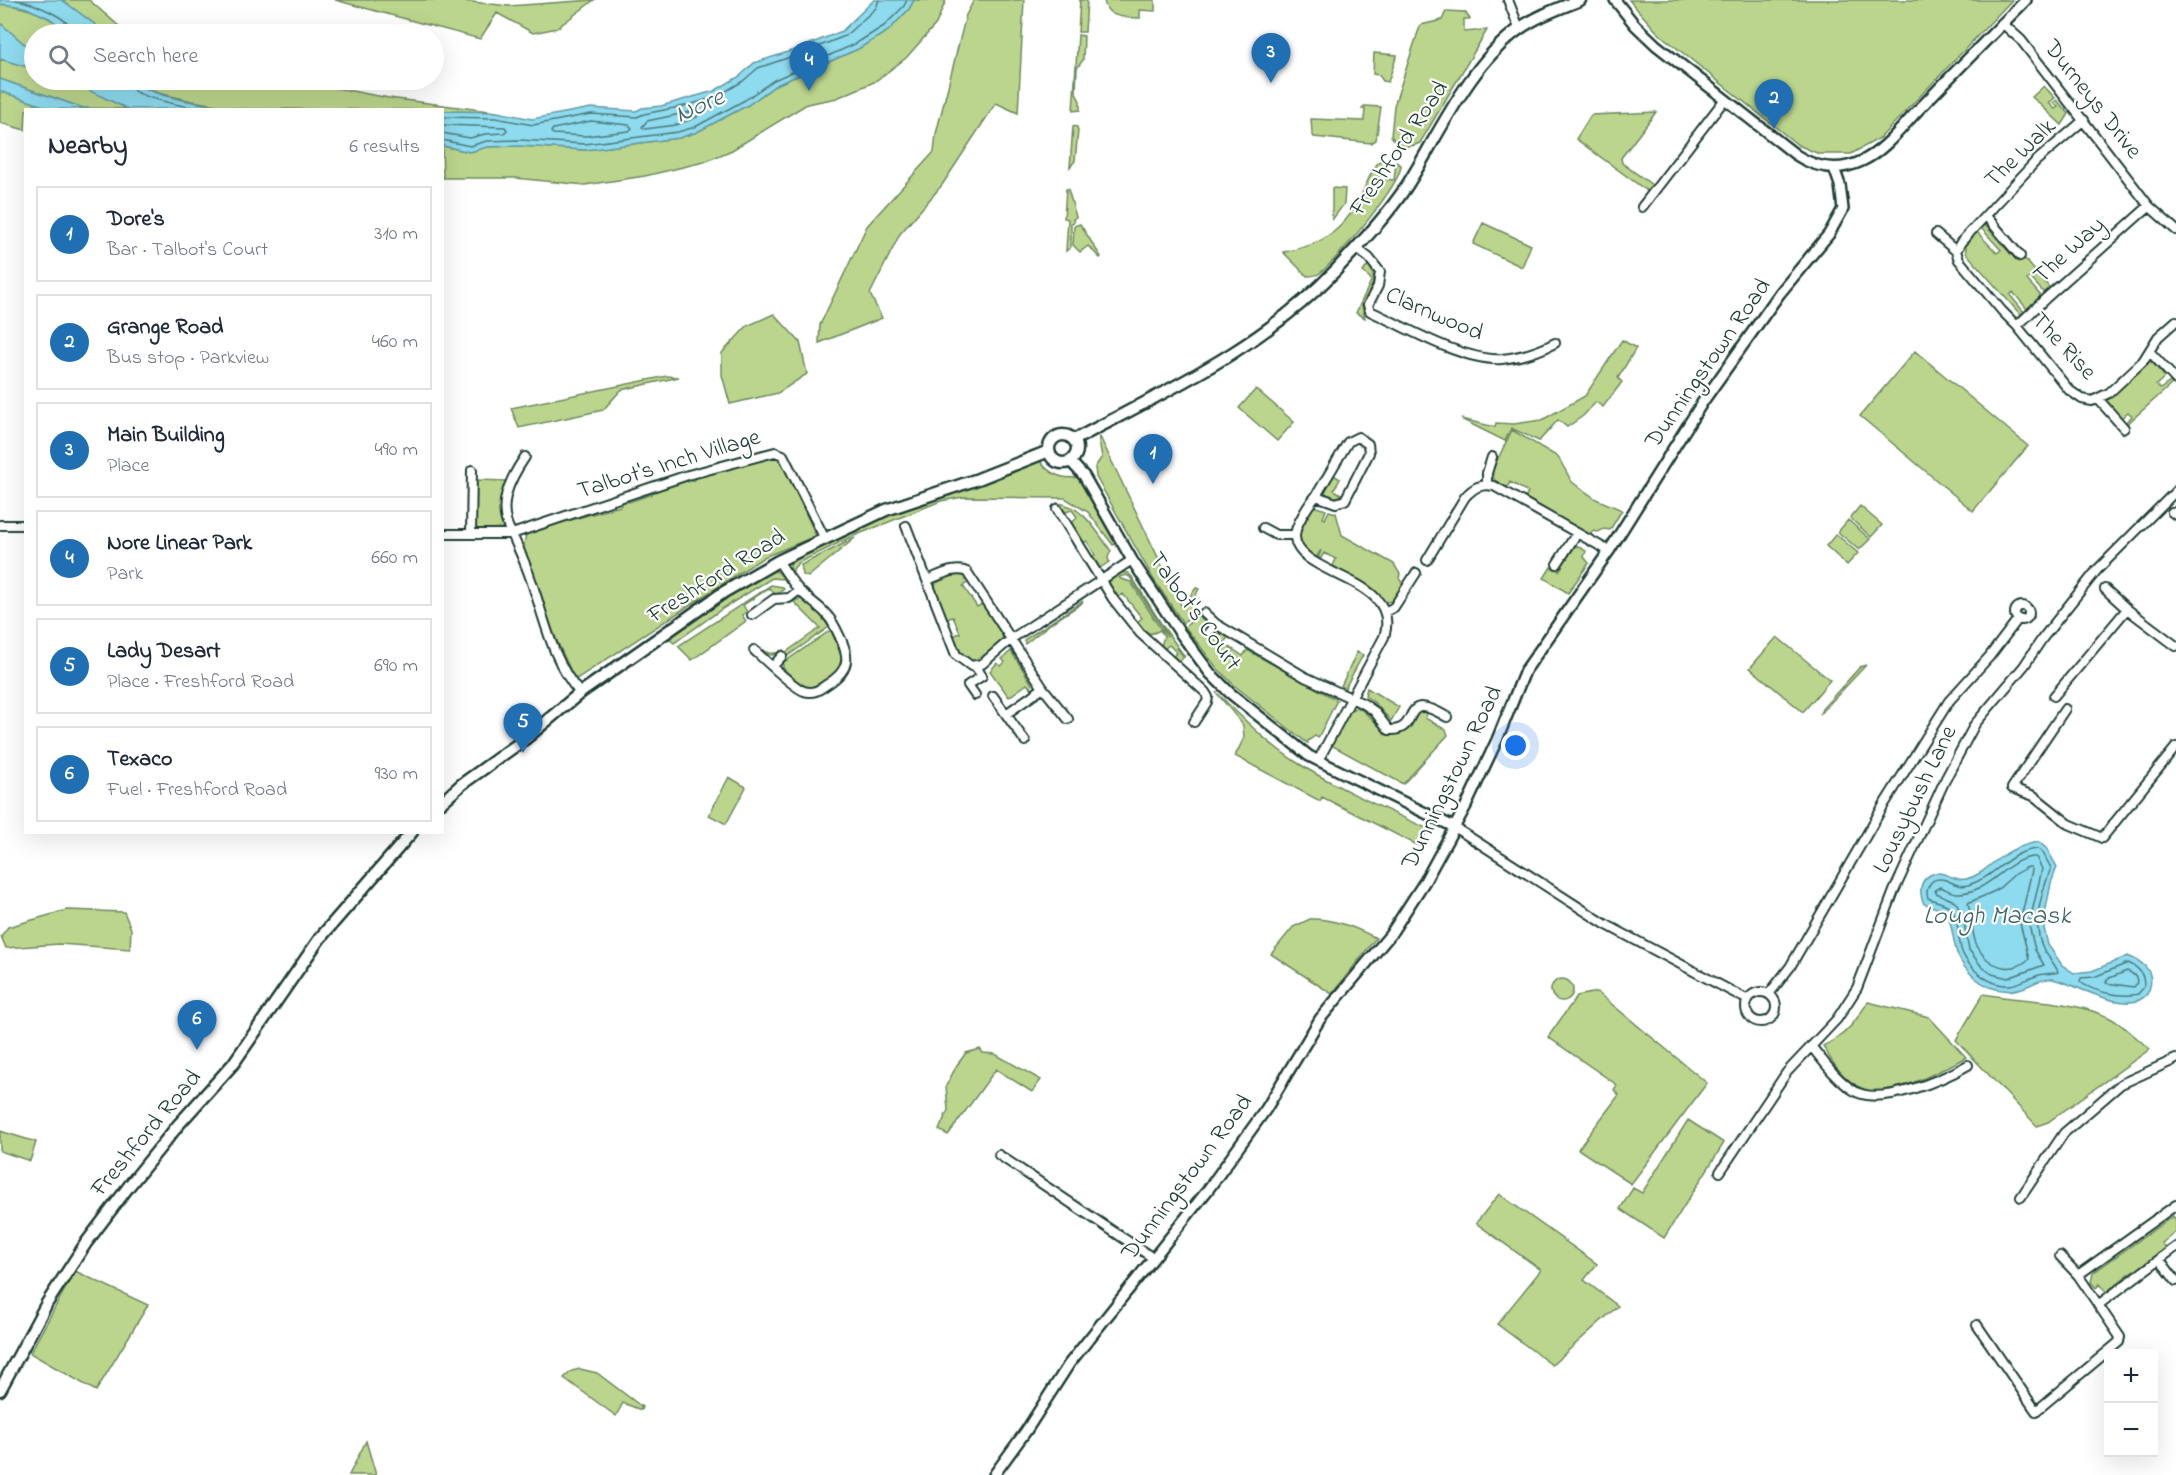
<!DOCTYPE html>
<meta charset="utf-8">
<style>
body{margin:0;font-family:"Indie Flower",sans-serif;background:#f2f2f3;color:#1f2937}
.controls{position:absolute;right:18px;bottom:18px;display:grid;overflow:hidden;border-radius:0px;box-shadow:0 6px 24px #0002}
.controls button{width:54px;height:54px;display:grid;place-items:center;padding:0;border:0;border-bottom:2px solid #e0e1e3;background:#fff;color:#1f2937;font:30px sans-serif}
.you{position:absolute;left:1516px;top:746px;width:21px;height:21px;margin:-15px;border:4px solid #fff;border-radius:50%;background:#1a73e8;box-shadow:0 0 0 9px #1a73e833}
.badge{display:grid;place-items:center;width:39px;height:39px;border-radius:50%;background:#1f6fb2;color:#fff;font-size:20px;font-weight:700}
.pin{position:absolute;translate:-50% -50px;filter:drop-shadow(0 2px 3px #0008)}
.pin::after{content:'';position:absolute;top:32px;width:21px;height:18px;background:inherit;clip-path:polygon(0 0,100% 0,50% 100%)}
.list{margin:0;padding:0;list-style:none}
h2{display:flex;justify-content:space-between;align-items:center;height:78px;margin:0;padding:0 24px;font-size:26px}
h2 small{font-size:20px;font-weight:400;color:#747a83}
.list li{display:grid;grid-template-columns:39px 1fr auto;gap:18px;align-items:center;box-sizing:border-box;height:96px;margin:0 12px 12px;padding:0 12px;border:2px solid #e0e1e3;border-radius:0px}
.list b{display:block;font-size:22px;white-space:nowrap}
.list p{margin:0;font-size:20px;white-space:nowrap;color:#747a83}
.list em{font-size:20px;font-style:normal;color:#747a83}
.icon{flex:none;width:33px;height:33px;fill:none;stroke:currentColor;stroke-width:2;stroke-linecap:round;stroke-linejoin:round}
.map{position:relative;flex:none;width:2176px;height:1475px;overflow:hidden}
.search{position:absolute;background:#fff;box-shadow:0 6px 24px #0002;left:24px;top:24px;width:420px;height:66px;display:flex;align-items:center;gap:15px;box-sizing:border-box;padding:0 21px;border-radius:33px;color:#747a83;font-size:22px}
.panel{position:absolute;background:#fff;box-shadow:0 6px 24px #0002;left:24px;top:108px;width:420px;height:726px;border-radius:0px}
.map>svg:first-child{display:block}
</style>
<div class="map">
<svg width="2176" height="1475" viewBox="0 0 2176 1475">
<rect width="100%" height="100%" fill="#fff"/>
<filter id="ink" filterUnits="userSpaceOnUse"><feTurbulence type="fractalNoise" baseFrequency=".0167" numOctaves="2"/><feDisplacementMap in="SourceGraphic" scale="12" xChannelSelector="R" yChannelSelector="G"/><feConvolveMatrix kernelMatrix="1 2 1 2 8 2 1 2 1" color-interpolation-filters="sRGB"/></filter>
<g filter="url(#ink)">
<path fill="#bcd58c" stroke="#6e8960" stroke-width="1.5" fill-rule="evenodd" d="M62,0h27l39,34h-25l-6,-8z
M335,0h119l55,6 85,-6 -37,28 -24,5 -36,-20 -17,26z
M914,0h32l-10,24 -30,34 -32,24 -37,16 -30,6 -75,46 -28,12 -59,14 -60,9 -70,-7h-72l-1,-32 28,6 17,-5 33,-1 65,4 94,-12 18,-6 51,-27 28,-20 82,-36 30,-18 21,-22z
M974,0h50l-6,113 -22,-10 -54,82 -42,49 -30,60 12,24 -63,25 1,-18 47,-99 67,-74 2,-18 30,-119z
M1080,0h7l-2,32h-7z
M1104,0h51v11l-15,-1v8c-15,-1 -34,1 -36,-18z
M1629,0h383l-132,138 -29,16h-32l-21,-9 -140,-112z
M0,4c29,3 48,11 71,30h-37v15l-11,-6 -23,-20z
M1446,11l19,1 5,7h-6v13l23,-2 -67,113c-12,5 -21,5 -29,-7l3,-30 24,-74 3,-7 21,-5z
M1078,35l6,1 -1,24 -6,8 -1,25 4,8v9l-7,1z
M1374,53l23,2 -9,27 -5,-1 -4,-6 -6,-1z
M0,59l34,10v11l38,1 56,28 -45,-1 -83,-29z
M134,80h159l96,18 108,14 -54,-1 -1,-1 -202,-1 -48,-8 -34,-8 -21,-8z
M2044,86l11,12 -6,5 6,6 3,-2 -5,-4 4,-3 12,14 -7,11 -30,-28z
M0,91l52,18 -26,1 -1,20 -25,-7z
M1364,106l17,1 -5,33 -5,3 -57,-6 -2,-4 -1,-14 53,2 1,-12h-3z
M1656,112l-35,46 1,5 30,22 -5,6 -71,-52 15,-24z
M1073,126l4,1 1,4 -3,30 -5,6z
M1380,161l5,1 -1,17 10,1 2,-18 5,3c1,18 -64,95 -81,108 -4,3 -8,3 -13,3l-24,-24c42,-7 64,-24 81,-63 5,-10 8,-21 16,-28z
M1332,188l13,1 -1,15 -12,16z
M1066,189h2l8,28 -3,2 1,3 -3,1v24l-5,4 2,-32 -4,-1z
M1483,223l48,22 -9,22 -49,-23z
M1080,224l21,33 -1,1 -12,-12 -8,6 -7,-7 1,-19z
M1984,224l34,38 6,-4 25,29 -5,6 -14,-16 -3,3 14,16 -14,13 -14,-17 -3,3 14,17 -4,2 -54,-61c-2,-10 5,-15 11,-21l20,21 4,-3 -20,-22z
M1368,265c12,15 1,27 -6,41l3,12 -9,-5 15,-32 -1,-3 -7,-6z
M774,314l26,28 7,32 -29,19 -48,11 -8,-29v-22l25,-27z
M1622,340l14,8 -18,30 4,4 -19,25 -7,-5 -13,14 -16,11 -9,-7 -19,21 -28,-13 -6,13 -44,-22 34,8 1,-4 18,1 28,-4 43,-24z
M1915,351l113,95 -55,65 -113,-95z
M2151,361l14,16 -9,8 4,4 10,-7 2,2 -45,40 -2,-1 7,-7 -4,-4 -7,6 -15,-18z
M667,376l12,1 -58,13 -18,20 -84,18 -8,-20z
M1256,389l38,33 -17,19 -38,-33z
M1512,430l46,27 14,25 24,17 26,11 -12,20 -6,-1 -6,3 -5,-1 -3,4 -65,-36 3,-7 -18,-10 -3,6 -12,-6 -3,-11z
M1100,437l82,170 14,-19 3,1 -8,15 7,7 -15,12 -29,-43 -58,-103 -1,-10 7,-10 -3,-16z
M774,456l4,1 6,8 32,71 -52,21 -189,123 -29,-63 -21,-62 -1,-12 2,-8 11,-8 2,2 81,-23 4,-5 5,1 23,-8 -1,-3 34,-12 3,3 7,-2 1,-4 10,-1 2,-3z
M1040,461c10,14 23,19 40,16l37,66 -4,2 -25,-33 -23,-14 -102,-1 -22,4 -92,37 -51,25 -5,6v6l-3,-7v-4l3,-4c44,-22 87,-44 134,-60 38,-13 76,-23 113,-39z
M1332,474l8,5 -6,11 7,4 -3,4 -10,-1 -4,-8z
M475,480l31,1 -6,23 5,24 -30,2z
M1057,503c26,2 40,29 54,48l-3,6 1,5 -12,8 -8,-11 6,-4 -8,-14 -6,3 -10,-19 6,-8 -5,-7 -9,3 -5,-6z
M1313,506l13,4 -3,8 2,1 4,-8 7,2 6,22 52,29 6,10 -1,4 4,7 -11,16 -7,1 -6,-7 -46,-29 3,-7 -12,-6 -4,7 -2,-1 3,-9 -5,8 -16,-14 -2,-9z
M1860,506l22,19 -11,12 -21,-19z
M1848,520l22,19 -11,11 -21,-18z
M1836,534l22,19 -11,12 -21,-19z
M855,538l-47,39 -5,-2 -2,-10z
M1576,545l10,6 -2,6 5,6 -21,30 -24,-15 7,-11 8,4z
M774,571l4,1 6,7 -12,-1 -50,31 -48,34 -6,-5c23,-17 80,-62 106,-67z
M1119,572l9,1 4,4 30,48 23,32 -9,-10 8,10 -6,6 -6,-6 5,-4 -8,-8 -6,5 -2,-4 3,-10 -4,-6c-12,7 -15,2 -24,-7l6,-5 -19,-24 -6,5 -8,-11 1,-9zM1126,575l4,2 38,60 -8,-9 -29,-46 -10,-3 -2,-2z
M958,574h4l7,8 -6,4 14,21 7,-4 19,32 -2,7 -24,19c-14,1 -19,-13 -24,-25l7,-3 -7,-16 -7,2 -11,-31 1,-5z
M771,585l12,2 1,2 -8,6 -7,-7 -26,17 4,7 -5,3 4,6 -54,39 -14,-14z
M802,599l16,12 11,16 -43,30 -4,-5c-10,6 -18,2 -27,-5l2,-1c9,7 16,10 26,4l3,2 34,-24 -27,-27z
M1083,601l-2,3 -31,20 -25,20 -1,-4z
M1198,615l8,9 -4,7 7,7c8,-5 10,-6 19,-1l-4,6 19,13 4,-6 90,50 -19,38 -3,-2 -7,5v2l-2,-1 -71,-56 -18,-18 -32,-41z
M831,630c3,9 10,22 11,32 0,10 -28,29 -37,25 -8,-3 -16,-13 -22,-19v-5z
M1777,637l53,43 -27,32 -53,-44z
M1011,651l21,33 -1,5 -4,-5 -18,13 -19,-26 7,-8 4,3 4,-4 -3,-3z
M1357,652l6,3 -18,33 -4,-2z
M1866,665l-46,49 2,-5 38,-42z
M1367,688l32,19 -8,14 -17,-19 -9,-6z
M1216,692c25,24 50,51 80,70 41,26 87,46 132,67l-9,17 -97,-49 -2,4 -85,-45 9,-18 -1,-13z
M1357,707c17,8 30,39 48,23 7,-5 9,-14 15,-20l8,1 -3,7 21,12 2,5 -45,49 -72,-39 19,-34z
M729,777l17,10 -20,37 -17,-9z
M67,910l57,2 7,17 -1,20 -71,-5 -53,4 -5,-12 7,-9z
M1310,919c22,-1 47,9 66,19l-44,56 -61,-40 22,-27z
M1551 990a11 11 0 1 1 22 0a11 11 0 1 1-22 0Z
M1597,992l110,91 -76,101 -53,-35 41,-54 -5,-5 3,-5 -69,-48 29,-41z
M1983,994c41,8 89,5 127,24 14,7 27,21 40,31l-102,73 -11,4 -81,-86z
M1868,1002l61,15 37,40c-23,13 -76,42 -102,32 -19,-7 -32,-26 -41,-43 24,-11 31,-23 45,-44z
M980,1049l3,4 12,1 46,26 -9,12 -36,-23 -48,66 -9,-5 9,-20 -2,-24 11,-21 9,-12z
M1688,1120l36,23 -60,95 -44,-29 13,-21 9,5z
M0,1131l36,11 -6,19 -30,-10z
M1499,1194l98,70 -13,16 34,26 -66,59 -55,-41 44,-54 -65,-47z
M2173,1216l3,4v12l-14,11 4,5 -9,7 1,2 -22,16 -2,-3 -28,22 -6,-8 -4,4 -5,-6 2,-9z
M75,1271l73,34 -52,86 -66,-38z
M580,1369l17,4 45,34 -1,3 -18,-7 -7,13 -52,-38 8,-7z
M366,1441l10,34h-27z"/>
<path fill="#8edaee" stroke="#629ba4" stroke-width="1.5" d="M0,0h62l35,26 6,8h-32l-22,-16 -25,-11 -24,-3z
M874,0h40l-5,9 -21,22 -30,18 -82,36 -28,20 -51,27 -18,6 -94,12 -65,-4 -33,1 -17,5 -27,-6v-35l54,1 35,7 59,-11 45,3 6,-3 19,-2 53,-15 26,-15 14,-13 46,-15 42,-17z
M0,23l23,20 11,6v20l-34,-10z
M0,79l83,29 9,1h-40l-52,-18z
M67,80h67c10,17 90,28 111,29h-117z
M2039,842l8,7 10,18 -6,16 -8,41 5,21 14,20 12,8 18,-2 36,-15c9,4 16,7 21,16 3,7 2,16 -2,22 -18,24 -74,-12 -95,-15 -8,-1 -16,3 -22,6 -20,9 -39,7 -56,-8 -26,-23 -16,-40 -28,-66l-22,-7c-5,-10 -5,-23 6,-29 13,-7 23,7 36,4 14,-3 23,-14 35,-22 12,-9 24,-13 38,-15z"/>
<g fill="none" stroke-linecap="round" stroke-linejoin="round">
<path stroke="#4b7c7e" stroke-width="1.5" d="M16,0c15,2 56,18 58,34
M129,80c1,4 0,5 3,9 10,10 57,18 72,21
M695,111l3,2 -1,4 -21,8 -31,4 -3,-2 5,-6z
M442,117l54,1 37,7 58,-11 46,3 7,-3 45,-9 29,-9 25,-15 15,-13 44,-15 43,-17 31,-28 3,-8
M591,121l38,4 3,3 -3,3 -44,5 -32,-2 -2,-2 2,-3z
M442,125l63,2 2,3 -3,3 -19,1 -15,4 -28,-5
M442,140l28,6 17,-5 33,-1 65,4 93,-12 17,-5 50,-27 29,-20 81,-36 29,-18 20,-20 3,-6
M2038,849l5,4 8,15c-9,24 -20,56 -8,80 4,9 12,15 15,24 -5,2 -14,1 -22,4 -9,3 -17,8 -26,9 -19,2 -41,-16 -48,-33 -5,-13 -2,-35 -12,-45 -5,-4 -16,-6 -22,-9 -3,-9 2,-20 13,-19 11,1 14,9 27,6 27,-7 41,-35 70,-36z
M2036,857l6,12 -13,56 6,25 9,15 -36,13 -16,-4 -10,-7 -13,-17 -6,-34 -6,-12 -5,-4 -16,-7 -1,-3 5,-3c6,2 11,6 17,6 34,1 50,-37 79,-36z
M2028,867h3l1,3 -12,53 9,36c-18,16 -41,8 -52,-13 -6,-13 -5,-29 -9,-43l29,-13 18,-16z
M2128,963c12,5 16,11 16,24l-6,7c-17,4 -44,-2 -58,-12l1,-4 13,-1z
M2127,971c7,3 14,9 7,16l-28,-4 1,-4z"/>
<defs>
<path id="minor" d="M1508,0l11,28
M2002,23l19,17 128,166 27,24
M1642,207l83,-108
M1986,216l34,40
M1936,234l20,17 3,9 43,51 15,15 52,64 13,9 10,2 17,-8 34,-32 15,-24 18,-16
M1356,248l13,10 11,14 -2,14 -10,19 2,6c35,16 94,51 132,48 19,-2 36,-7 53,-16
M1956,251l5,-9 75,-81 48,-41
M2017,326l29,-28 103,-92
M2150,352l26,28
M2099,400l25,28
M1487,485v-12l5,-16
M1316,496l32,-54 10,-5 10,7 1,9 -24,47 -9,3 -20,-7c-7,8 -21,29 -21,40 0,41 109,40 89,101l-66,124
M1057,509l56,90 27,34 65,59 3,5 -1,5 -13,20
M2172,512l4,3
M0,525h26
M906,526l50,129 15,11 11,-2 29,-25 121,-79
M1263,528l13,7h18
M442,534h70c-17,-27 -2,-55 13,-77
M471,534l1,-64
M1427,560l38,-63c8,-9 16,-14 29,-11l115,65
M1557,564l20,-31
M927,580c12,-4 28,-14 40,-8l76,116 25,31
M2105,589l22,20 49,37
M2015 613a7 7 0 1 1 14 0a7 7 0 1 1-14 0Z
M1385,612l9,-5 22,-34
M1204,613l12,11 89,53 59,27 10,7 15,19c34,2 8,-42 58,-13
M752,615l22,-16 15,-1 10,-8
M1210,631l6,-7
M754,650c10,9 40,38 50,41 9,3 15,-1 22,-6 28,-17 23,-31 9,-58 -8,-17 -23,-24 -35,-36 -9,-9 -15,-21 -22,-30
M773,666l9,-10
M975,666l7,10 -14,9 7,10
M580,693c-28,-31 -36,-77 -50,-116 -5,-15 -12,-29 -18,-43l176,-59 87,-23 8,3 41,82
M993,696l32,45
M2054,696l73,-87
M2065,709l-53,79 22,8 35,28 33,14 74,-91
M1006,714l37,-26
M1454,827l151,97 143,76
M1746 1007a15 15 0 1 1 30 0a15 15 0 1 1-30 0Z
M1769,994l21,-27 95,-164 64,-102 40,-44 29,-38
M1811,1046c13,16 25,33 42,44 25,18 91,-11 115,-25
M999,1155l154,103
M1720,1172l67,-100 50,-53 20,-31 37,-97 52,-113 29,-54 49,-58 18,-27 55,-69 79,-79
M2021,1197l43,-64 57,-49 55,-25
M2160,1260l16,21
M2078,1275l98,-70
M2098,1305l78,-58
M1977,1325l59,86 83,-69 1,-5 -42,-62 -18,-19"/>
<path id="tertiary" d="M1615,0l20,25 21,20 140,110c20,13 43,17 66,6 25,-12 41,-36 60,-55 35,-36 69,-71 104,-106
M1070,461l14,15 48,84 46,70 32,43 20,20 79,63 145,71
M994,1475l32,-44 43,-67 138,-173 59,-82 54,-90 70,-84 35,-54 41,-75 31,-66 28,-69 84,-120 93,-148 78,-110 49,-59 14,-25 -3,-24 -6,-17"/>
<path id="secondary" d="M1049 449a14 14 0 1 1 28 0a14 14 0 1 1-28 0Z
M1074,440c92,-49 189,-93 262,-170 24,-26 50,-53 70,-83 33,-52 62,-121 113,-158 18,-13 41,-21 61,-29
M442,802l20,-18 63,-45 55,-46 144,-101 54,-31 108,-51 92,-31 71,-28
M0,1390l47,-87 39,-60 43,-57 50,-62 54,-60 87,-126 92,-106"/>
</defs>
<use href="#minor" stroke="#1f3d34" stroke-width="12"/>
<use href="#tertiary" stroke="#1f3d34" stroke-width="14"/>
<use href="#secondary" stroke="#1f3d34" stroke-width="15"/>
<use href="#minor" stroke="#fff" stroke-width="8"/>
<use href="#tertiary" stroke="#fff" stroke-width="9"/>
<use href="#secondary" stroke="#fff" stroke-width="10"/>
</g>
</g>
<g text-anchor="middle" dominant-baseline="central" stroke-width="4.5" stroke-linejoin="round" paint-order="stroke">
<g font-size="24" fill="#1f3d34" stroke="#fff">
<text transform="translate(2092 100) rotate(52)">Durneys Drive</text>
<text transform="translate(1400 149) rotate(-56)">Freshford Road</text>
<text transform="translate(2021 154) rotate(-44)">The Walk</text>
<text transform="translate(2070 251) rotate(-42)">The Way</text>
<text transform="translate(1434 315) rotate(23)">Clarnwood</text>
<text transform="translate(2063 347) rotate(47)">The Rise</text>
<text transform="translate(1709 364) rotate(-55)">Dunningstown Road</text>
<text transform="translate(669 465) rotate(-17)">Talbot's Inch Village</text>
<text transform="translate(717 577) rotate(-32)">Freshford Road</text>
<text transform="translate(1194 612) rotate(54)">Talbot's Court</text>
<text transform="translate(1453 778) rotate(-64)">Dunningstown Road</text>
<text transform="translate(1916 800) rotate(-64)">Lousybush Lane</text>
<text transform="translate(147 1134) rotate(-50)">Freshford Road</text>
<text transform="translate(1188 1178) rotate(-53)">Dunningstown Road</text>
</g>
<g font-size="26" font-style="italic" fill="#3b6462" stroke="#fff">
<text transform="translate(700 107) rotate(-24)">Nore</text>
<text x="1997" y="917">Lough Macask</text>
</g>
</g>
</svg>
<div class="controls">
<button>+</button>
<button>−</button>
</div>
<div class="you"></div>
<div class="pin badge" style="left:1153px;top:484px">1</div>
<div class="pin badge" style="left:1774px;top:129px">2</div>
<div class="pin badge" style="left:1271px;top:83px">3</div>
<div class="pin badge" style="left:809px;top:91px">4</div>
<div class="pin badge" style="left:523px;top:753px">5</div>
<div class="pin badge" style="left:197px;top:1050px">6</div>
<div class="search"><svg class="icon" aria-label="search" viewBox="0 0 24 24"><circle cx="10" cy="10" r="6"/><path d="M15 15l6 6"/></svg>Search here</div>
<section class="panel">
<h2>Nearby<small>6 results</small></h2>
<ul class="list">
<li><span class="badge">1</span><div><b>Dore's</b><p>Bar · Talbot's Court</p></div><em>310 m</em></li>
<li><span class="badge">2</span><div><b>Grange Road</b><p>Bus stop · Parkview</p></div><em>460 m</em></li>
<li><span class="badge">3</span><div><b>Main Building</b><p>Place</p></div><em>490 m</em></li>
<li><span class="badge">4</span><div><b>Nore Linear Park</b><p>Park</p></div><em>660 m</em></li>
<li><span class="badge">5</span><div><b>Lady Desart</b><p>Place · Freshford Road</p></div><em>690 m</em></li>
<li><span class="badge">6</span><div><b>Texaco</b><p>Fuel · Freshford Road</p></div><em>930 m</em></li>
</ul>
</section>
</div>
